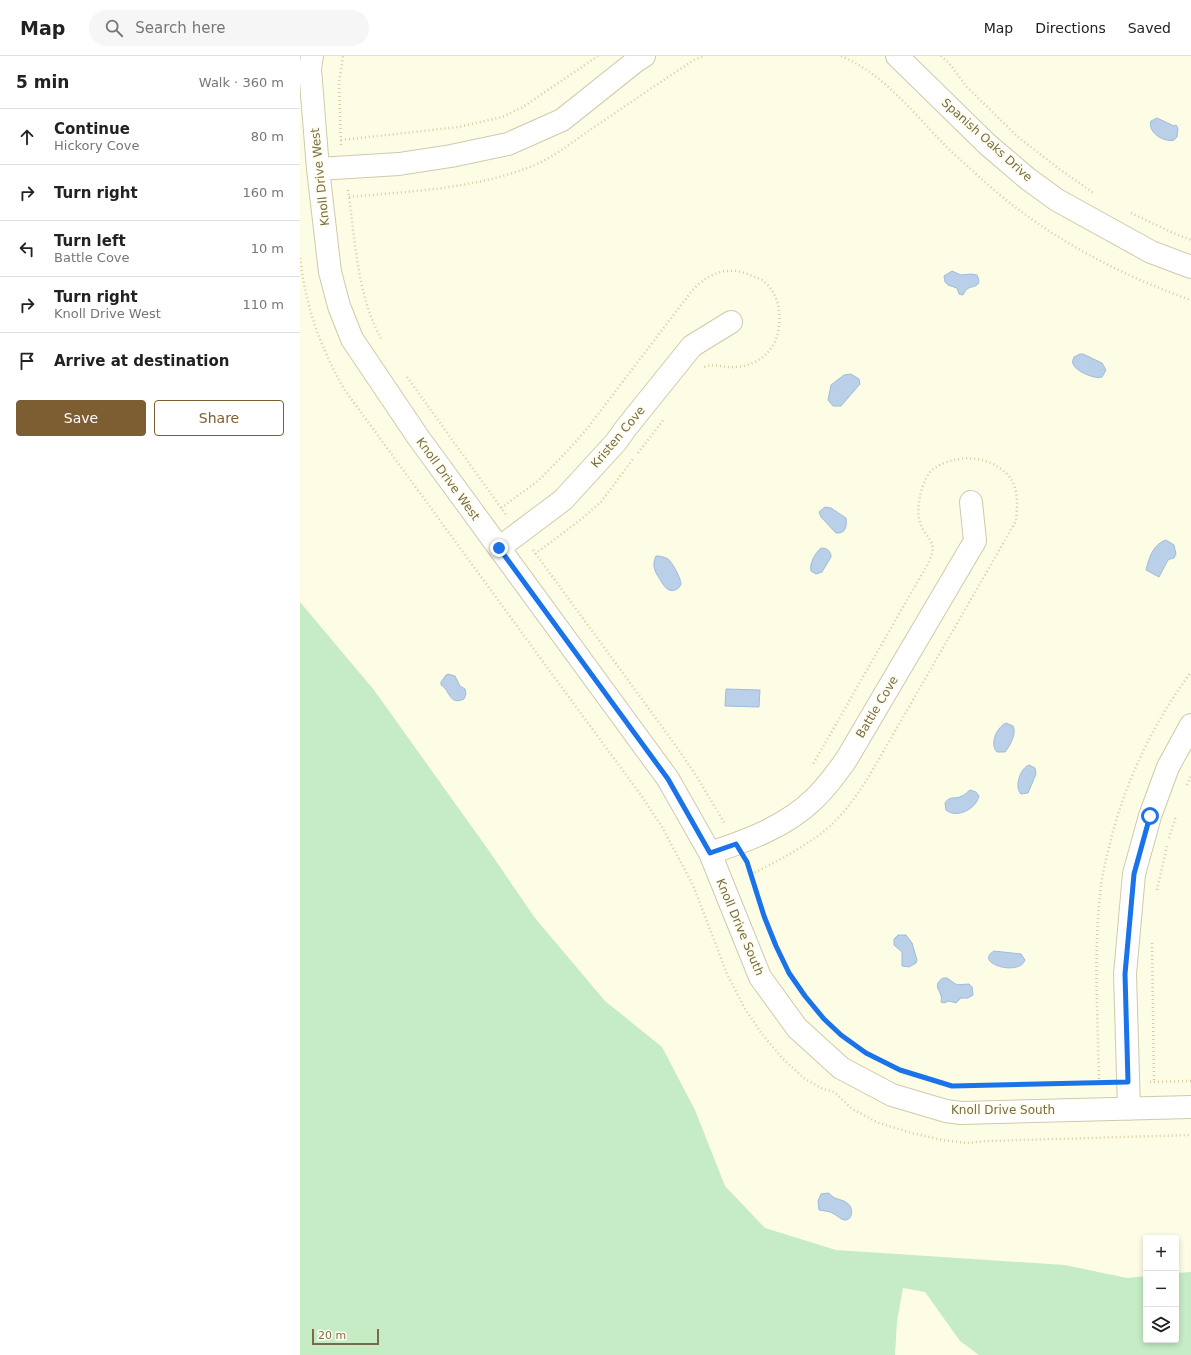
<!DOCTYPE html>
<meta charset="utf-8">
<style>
body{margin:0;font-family:"DejaVu Sans",sans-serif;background:#f6f6f6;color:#222}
.controls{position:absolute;right:12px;bottom:12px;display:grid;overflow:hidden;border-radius:4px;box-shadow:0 2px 6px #0003}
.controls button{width:36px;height:36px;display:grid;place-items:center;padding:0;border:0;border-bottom:1px solid #e0e0e0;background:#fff;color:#222;font:20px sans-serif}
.scale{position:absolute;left:12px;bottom:10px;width:67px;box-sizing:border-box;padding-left:4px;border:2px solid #786b49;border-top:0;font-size:11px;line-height:14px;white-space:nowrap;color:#786b49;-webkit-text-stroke:3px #fffeed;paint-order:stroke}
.stop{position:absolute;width:12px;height:12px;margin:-9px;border:3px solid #1a73e8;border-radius:50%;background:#fff}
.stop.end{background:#1a73e8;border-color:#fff;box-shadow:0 1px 4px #0008}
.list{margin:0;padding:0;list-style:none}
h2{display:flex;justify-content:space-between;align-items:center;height:52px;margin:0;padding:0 16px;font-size:17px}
h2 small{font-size:13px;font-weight:400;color:#767676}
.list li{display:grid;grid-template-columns:26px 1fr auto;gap:12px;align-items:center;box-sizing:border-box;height:56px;padding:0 16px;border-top:1px solid #e0e0e0}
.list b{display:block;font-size:15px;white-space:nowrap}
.list p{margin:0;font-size:13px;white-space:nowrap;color:#767676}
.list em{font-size:13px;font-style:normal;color:#767676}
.actions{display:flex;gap:8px;padding:12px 16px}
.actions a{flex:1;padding:9px 0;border:1px solid #7d5e33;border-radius:4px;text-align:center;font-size:14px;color:#7d5e33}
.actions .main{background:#7d5e33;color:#fff}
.icon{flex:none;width:22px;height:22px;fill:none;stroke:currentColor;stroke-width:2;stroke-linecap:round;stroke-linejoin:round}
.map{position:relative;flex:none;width:891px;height:1299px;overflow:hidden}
header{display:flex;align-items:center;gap:24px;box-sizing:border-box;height:56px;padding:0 20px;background:#fff;border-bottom:1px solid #e0e0e0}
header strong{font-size:19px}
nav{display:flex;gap:22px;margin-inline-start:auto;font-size:14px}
.search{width:280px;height:36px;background:#f6f6f6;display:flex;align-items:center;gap:10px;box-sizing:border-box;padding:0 14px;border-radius:22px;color:#767676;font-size:15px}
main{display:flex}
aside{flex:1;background:#fff}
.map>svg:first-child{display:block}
</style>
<header>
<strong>Map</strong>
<div class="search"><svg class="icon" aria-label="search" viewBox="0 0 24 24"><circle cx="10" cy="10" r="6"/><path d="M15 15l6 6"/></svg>Search here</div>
<nav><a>Map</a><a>Directions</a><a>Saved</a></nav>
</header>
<main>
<aside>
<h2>5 min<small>Walk · 360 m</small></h2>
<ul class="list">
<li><svg class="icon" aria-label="ahead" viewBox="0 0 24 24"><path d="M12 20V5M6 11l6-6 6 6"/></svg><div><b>Continue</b><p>Hickory Cove</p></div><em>80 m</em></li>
<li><svg class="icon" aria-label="right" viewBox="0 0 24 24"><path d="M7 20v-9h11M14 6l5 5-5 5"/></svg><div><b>Turn right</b></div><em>160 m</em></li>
<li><svg class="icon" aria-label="left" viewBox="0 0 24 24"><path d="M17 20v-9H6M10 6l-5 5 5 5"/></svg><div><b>Turn left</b><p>Battle Cove</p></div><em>10 m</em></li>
<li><svg class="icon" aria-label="right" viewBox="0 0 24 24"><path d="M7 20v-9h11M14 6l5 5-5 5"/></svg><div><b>Turn right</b><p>Knoll Drive West</p></div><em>110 m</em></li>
<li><svg class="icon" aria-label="arrive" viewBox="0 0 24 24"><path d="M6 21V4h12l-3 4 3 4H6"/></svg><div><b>Arrive at destination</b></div></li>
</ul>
<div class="actions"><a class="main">Save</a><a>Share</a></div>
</aside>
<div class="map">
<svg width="891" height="1299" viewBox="0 0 891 1299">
<rect width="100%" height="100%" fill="#fdfde6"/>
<path fill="#c5ecc4" d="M0,546l74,88 113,158 48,70 70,83 57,46 33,63 30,76 40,42 71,22 229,15 62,13 19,-2v64h30v-67l15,-1v83h-212l-19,-14 -35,-49 -22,-4 -6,33 -2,34h-595z"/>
<path fill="#b9d0e8" stroke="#9fbcda" d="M857,62l17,8 2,-1 2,3 -1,9 -3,3c-10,3 -27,-8 -23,-19z
M652,215l9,4 10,-1 6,1c6,13 -4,10 -10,14 -1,1 -3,4 -4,6l-4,-1 -2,-6 -9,-3 -3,-3 -1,-6z
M780,298h3l19,9 4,7 -4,7c-6,3 -27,-6 -29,-13 -1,-3 0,-4 1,-7z
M551,318l8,5 1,5 -19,22h-8l-5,-6 3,-15 13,-10z
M525,451l6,1 15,10c1,8 0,16 -10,15l-15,-16 -2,-5z
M866,484l8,5 2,9 -2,4 -4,1 -2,1 -9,17 -13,-7c3,-12 7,-26 20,-30z
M521,492c6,0 10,3 10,9l-9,15 -6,2 -5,-3c-2,-7 4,-18 10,-23z
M356,500c4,0 9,1 12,3 4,3 13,19 13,25 -1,3 -3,5 -6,6 -8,3 -12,-6 -16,-12 -5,-8 -7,-13 -3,-22z
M148,618l7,2 5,10 5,3 1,5 -2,5c-15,7 -14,-9 -23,-14v-3l5,-7z
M426,633l34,1 -1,17 -34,-1z
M706,667l7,3c4,7 -3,20 -8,26h-8c-8,-8 0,-25 9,-29z
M729,709l6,3 1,6 -8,19 -7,1c-7,-6 -1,-26 8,-29z
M670,734l6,2 3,4c-3,13 -22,23 -33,14l-1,-7c5,-8 10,-3 17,-7 3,-1 5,-4 8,-6z
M598,879h8l6,8 5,17 -1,3 -7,4 -7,-1v-14l-8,-7v-6z
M694,895l27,3 4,6c-6,17 -52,3 -31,-9z
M643,922h4c12,8 7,7 22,6l3,3 1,8 -5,3h-7l-5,5 -7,-2 -5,2 -3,-1c3,-11 -11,-15 2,-24z
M528,1137c3,1 4,4 7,5 4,2 9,2 12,5 6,3 7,17 -2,17 -4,0 -7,-4 -11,-6 -4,-3 -10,-3 -15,-4l-1,-9 3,-7z"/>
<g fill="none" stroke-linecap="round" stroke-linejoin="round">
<defs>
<path id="street" d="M12,0l-2,13 8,100 12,103 9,34 13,33 66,98 250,342 42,74 50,124 37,51 44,40 51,27 54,16 15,2 230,-6
M597,0l90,88 41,35 29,21 94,52 40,15
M18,113l81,-5 52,-8 57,-12 54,-24 74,-59 8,-5
M199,492l64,-48 53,-58 10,-14 66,-82 39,-24
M410,797c36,-12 75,-26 103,-53 13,-12 23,-26 33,-40l129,-219 -4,-39
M829,1053l-4,-135 9,-100 16,-58 18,-49 23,-42"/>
</defs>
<use href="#street" stroke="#d0c9ab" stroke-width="24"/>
<path stroke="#d9cb9f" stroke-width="2.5" stroke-dasharray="1 3" stroke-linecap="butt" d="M541,0c41,17 69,53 99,84 10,11 22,21 33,31 62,59 138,101 218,129
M641,0l8,7 17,23 52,51 40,31 37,26
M41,84l118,-13 43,-10 21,-10 75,-51
M41,89l-2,-62 4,-27
M48,134c7,47 9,108 34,150
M49,141c63,-6 129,-8 188,-33 20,-9 38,-24 56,-36 34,-23 67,-46 101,-68l10,-4
M831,157l42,20 18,7
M0,202c6,50 20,88 44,131l208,285 91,124 19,29 31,58 34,89 18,35 17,25 21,25 22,20 18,10 11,3 18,17 27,14 33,10 30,7 24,3 22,-2 203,-6
M107,321l100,139
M338,397l26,-34
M201,452l37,-27 33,-34 15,-17 105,-138c9,-10 21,-20 36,-21 7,-1 16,1 23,4 4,2 8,3 12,5 16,11 20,33 16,52 -2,11 -8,20 -18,27 -8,6 -21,9 -32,8 -8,-1 -15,-3 -24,0
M233,494l143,196 21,31 28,47
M235,498l44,-33 22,-19 32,-43
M887,729l4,-9
M869,782l7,-22
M447,807c19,59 38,119 84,163
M451,818c25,-12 50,-25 72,-42 24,-19 41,-47 56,-73l137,-238c1,-13 3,-30 -5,-42 -16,-22 -48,-26 -71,-14 -3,2 -6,3 -8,5 -10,9 -17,39 -12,52 5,18 18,16 10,38l-118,206
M857,834l10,-44
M852,887l2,139
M542,980l24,17 34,17 52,16 155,-3
M850,1026l41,-1
M799,1027c-1,-65 -6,-132 2,-197 2,-17 7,-34 11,-51 16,-59 42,-113 79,-163"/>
<use href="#street" stroke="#fff" stroke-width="22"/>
</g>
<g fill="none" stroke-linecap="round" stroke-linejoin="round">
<path stroke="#1a73e8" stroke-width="5" d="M199,492l169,231 42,74 26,-9 11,18 17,54 12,30 13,27 16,23 19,23 17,16 25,18 34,17 52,16 176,-4 -3,-108 9,-100 16,-58"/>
</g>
<g text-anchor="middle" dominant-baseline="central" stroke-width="3.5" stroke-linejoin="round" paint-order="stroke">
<g font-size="12" fill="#786b49" stroke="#fffeed">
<text transform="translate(687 84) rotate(42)">Spanish Oaks Drive</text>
<text transform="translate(20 121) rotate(-96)">Knoll Drive West</text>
<text transform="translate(318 381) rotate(-50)">Kristen Cove</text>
<text transform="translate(148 423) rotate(54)">Knoll Drive West</text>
<text transform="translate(577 651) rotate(-59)">Battle Cove</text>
<text transform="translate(440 871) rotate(67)">Knoll Drive South</text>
<text x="703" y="1054">Knoll Drive South</text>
</g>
</g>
</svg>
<div class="controls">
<button>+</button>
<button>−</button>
<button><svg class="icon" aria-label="layers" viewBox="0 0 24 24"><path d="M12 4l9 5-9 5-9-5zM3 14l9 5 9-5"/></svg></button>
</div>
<div class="scale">20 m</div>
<div class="stop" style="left:850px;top:760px"></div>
<div class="stop end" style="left:199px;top:492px"></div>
</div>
</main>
